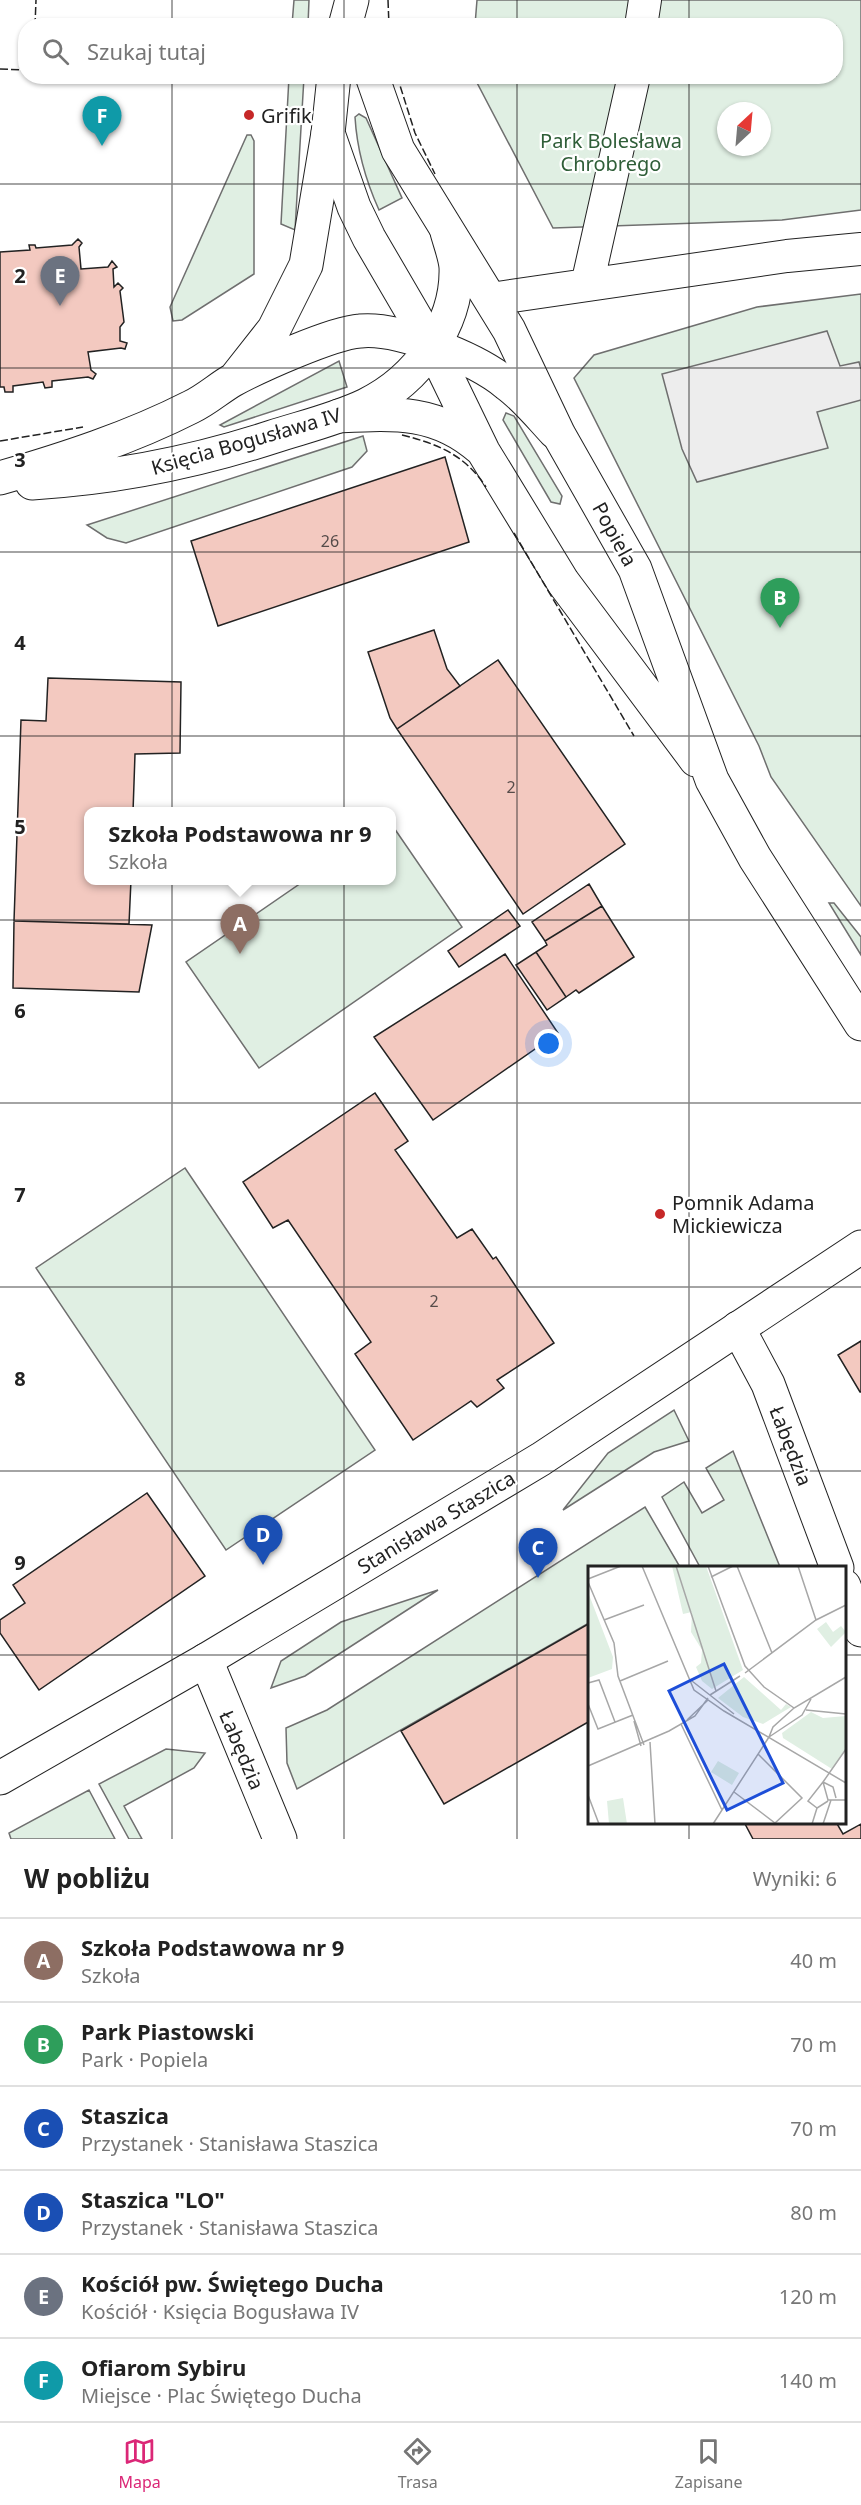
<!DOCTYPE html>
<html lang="pl">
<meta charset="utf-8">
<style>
body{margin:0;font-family:"Noto Sans",sans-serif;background:#f2f2f2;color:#222}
.compass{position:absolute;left:717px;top:102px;width:54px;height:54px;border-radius:50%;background:#fff;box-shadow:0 2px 4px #0004;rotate:26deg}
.you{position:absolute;left:549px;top:1044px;width:21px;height:21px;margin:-15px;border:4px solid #fff;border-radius:50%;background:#1a73e8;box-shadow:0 0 0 9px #1a73e833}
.badge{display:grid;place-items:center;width:39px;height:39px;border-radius:50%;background:#db2777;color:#fff;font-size:20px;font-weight:700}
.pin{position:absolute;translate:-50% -50px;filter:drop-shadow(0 2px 3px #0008)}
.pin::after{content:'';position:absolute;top:32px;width:21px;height:18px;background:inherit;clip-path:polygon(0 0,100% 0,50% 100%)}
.popup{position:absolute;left:84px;top:807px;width:312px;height:78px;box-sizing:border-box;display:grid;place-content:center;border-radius:12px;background:#fff;filter:drop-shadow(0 2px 4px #0005);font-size:20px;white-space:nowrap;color:#767676}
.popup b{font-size:22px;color:#222}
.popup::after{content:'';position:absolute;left:50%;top:100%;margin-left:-12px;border:12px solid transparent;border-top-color:#fff}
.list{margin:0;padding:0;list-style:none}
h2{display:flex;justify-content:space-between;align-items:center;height:78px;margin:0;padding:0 24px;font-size:26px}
h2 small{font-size:20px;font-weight:400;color:#767676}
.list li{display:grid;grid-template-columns:39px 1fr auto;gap:18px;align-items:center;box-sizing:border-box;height:84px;padding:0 24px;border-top:2px solid #e0e0e0}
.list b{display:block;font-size:22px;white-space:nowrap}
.list p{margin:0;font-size:20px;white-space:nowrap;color:#767676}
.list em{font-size:20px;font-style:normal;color:#767676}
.icon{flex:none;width:33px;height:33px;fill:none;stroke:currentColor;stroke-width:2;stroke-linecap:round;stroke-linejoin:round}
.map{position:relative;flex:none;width:861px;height:1839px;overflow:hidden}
.search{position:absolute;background:#fff;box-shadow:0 2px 4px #0004;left:18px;right:18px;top:18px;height:66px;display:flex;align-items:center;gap:15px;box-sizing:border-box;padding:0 21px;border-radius:24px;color:#767676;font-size:22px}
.sheet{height:582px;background:#fff}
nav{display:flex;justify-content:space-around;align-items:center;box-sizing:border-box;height:84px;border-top:2px solid #e0e0e0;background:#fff;font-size:16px;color:#767676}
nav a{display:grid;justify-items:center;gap:3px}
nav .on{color:#db2777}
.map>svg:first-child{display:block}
</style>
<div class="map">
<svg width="861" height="1839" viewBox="0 0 861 1839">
<rect width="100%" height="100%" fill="#fff"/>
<path fill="#e0efe3" stroke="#6f6f6f" stroke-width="1.5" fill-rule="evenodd" d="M294,0h15l-1,25h-16z
M477,0h384v210l-79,10 -229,8 -79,-151 362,-1v-50l-361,-1zM726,111h36v36h-36z
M289,77h15l-9,153 -14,-6z
M359,114l7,4 36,80 -23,12c-14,-31 -22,-59 -24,-93z
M247,135h4l3,6v133l-72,46 -9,1 -3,-14z
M861,294v612l-90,-129 -12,-31 -185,-368 20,-23 163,-48z
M339,361l8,26 -123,40 -4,-2z
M506,413l8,3 48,80 -2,8 -9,-2 -48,-82z
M363,436l4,15 -15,16 -226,76 -19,-5 -20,-13z
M392,825l70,102 -203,141 -73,-106 118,-81 88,-1z
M829,903h5l27,34v18z
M185,1168l190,282 -149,100 -190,-282z
M674,1410l15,31 -35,11 -91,58 45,-57z
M733,1451l47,116h-80l-38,-70 22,-15 18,31 22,-13 -18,-32z
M645,1507l35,60 -90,1 -1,55 -292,166 -10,-26 -1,-35 41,-18z
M438,1590l-133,86 -34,12 10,-27 60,-39z
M166,1749l39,4 -11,15 -70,38 18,33h-13l-30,-55z
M89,1790l26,49h-104l-2,-6z"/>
<path fill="#ededed" stroke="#6f6f6f" stroke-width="1.5" d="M827,331l13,35 19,-4 2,7v31l-44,12 11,36 -131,34 -15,-33 -20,-75z"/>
<path fill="#f3c9c0" stroke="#222" stroke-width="1.5" d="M78,239l4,4 -3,4 2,22 27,-2 4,-6 5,6 -4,2 1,18 4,-4 5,5 -3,3 4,31 -4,5v14l7,2 -2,6 -4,-1 -33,4 3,18 5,4 -3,5 -5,-2 -36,4v6l-7,1 -2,-6 -30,4v6h-8l-1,-5h-4v-135l30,-2 -1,-5h6l1,3 36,-3z
M445,457l24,85 -251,84 -27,-85z
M434,630l13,39 13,17 -63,43 -7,-11 -22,-66z
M498,660l127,184 -102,70 -126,-185z
M48,678l133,4 -1,71 -45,1 -2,58h-45v68h43l-2,44 -115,-3 7,-201 25,1z
M589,884l13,22 -57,35 -13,-19z
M602,906l32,51 -55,36 -3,-3 -10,7 -30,-45 11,-7 -2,-4z
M508,910l12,16 -61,41 -11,-16z
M14,921l138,4 -13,67 -126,-4z
M536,952l30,45 -19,13 -31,-45z
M505,954l53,79 -125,87 -59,-83z
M375,1093l33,48 -13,9 62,88 15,-9 21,30 3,-2 58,86 -57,37 7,8 -27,19 -6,-6 -58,39 -58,-86 16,-12 -83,-122 -15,8 -30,-46z
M861,1341v51h-1l-22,-37z
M147,1493l58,83 -166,114 -39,-57v-13l25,-17 -12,-18z
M590,1623v98l-146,83 -43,-73z
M744,1822h92l7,12 18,-10v15h-108z"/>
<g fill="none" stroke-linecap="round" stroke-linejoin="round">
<defs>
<path id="pedestrian" d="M641,26l4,-26
M587,285l47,-209
M491,299l296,-43 74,-7"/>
<path id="minor" d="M738,1328l30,56 69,184
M844,1586l17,44
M206,1660l74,179"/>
<path id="tertiary" d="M237,376l37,-47 32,-64 22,-132
M0,478c65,-19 130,-40 191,-71 15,-7 28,-19 42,-27 26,-14 99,-47 127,-49 39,-4 117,28 147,53 18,13 33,32 48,48
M32,483c84,-5 160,-20 240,-46 31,-10 65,-18 94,-32 51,-25 92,-80 90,-138 -1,-11 -6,-24 -9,-35"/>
<path id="secondary" d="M345,26l7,-26
M334,76l-6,57 26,74 15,31 63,108 51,105 80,131 133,178
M372,76l26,74 111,180 50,105 76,134 77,211 43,78 106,166
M339,416c55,-3 98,-6 142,33
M0,1778l206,-118 335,-201 320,-212"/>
</defs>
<use href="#pedestrian" stroke="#222" stroke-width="34"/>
<use href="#minor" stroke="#222" stroke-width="35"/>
<use href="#tertiary" stroke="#222" stroke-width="35"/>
<use href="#secondary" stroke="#222" stroke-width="35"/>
<use href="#pedestrian" stroke="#fff" stroke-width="32"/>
<use href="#minor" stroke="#fff" stroke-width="33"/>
<use href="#tertiary" stroke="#fff" stroke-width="33"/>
<use href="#secondary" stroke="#fff" stroke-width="33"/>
<path stroke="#222" stroke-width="1.5" stroke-dasharray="8 3" stroke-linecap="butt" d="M388,0l1,26
M35,26l1,-26
M0,69l26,1
M397,76l18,57 20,41
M402,435c36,9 63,20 84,52
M0,441l83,-14
M514,533l120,203"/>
</g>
<path fill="none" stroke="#222" stroke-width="1.5" stroke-opacity="0.55" d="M172,0v26M344,0v26M517,0v26M689,0v26M172,76v1763M344,76v1763M517,76v1763M689,76v1492M0,184h861M0,368h861M0,552h861M0,736h861M0,920h861M0,1103h861M0,1287h861M0,1471h861M0,1655h590M844,1655h17M689,1822v17"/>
<g fill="#c62828" stroke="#fff" stroke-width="2">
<circle cx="249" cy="115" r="6"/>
<circle cx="660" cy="1214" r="6"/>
</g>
<g text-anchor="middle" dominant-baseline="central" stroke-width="4.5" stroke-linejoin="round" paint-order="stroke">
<g font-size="16" fill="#564c4a">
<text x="330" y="541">26</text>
<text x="511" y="787">2</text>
<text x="434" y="1301">2</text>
</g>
<g font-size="20" fill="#222" stroke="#fff" text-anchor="start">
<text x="261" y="115">Grifik</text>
<text x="672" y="1202">Pomnik Adama<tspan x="672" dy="23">Mickiewicza</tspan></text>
</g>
<g font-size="20" fill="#2f5e38" stroke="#fff">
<text x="611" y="140">Park Bolesława<tspan x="611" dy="23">Chrobrego</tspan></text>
</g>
<g font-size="20" fill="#222" stroke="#fff">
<text transform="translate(246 441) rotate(-16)">Księcia Bogusława IV</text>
<text transform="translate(615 534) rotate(61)">Popiela</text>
<text transform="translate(791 1446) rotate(69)">Łabędzia</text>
<text transform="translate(436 1522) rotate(-31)">Stanisława Staszica</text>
<text transform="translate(242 1750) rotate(67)">Łabędzia</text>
</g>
</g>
<g transform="translate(588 1566)">
<rect width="258" height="258" fill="#fff"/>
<path d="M84,0h34l37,104 -31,19 -10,-8 -6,-14 5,-4 1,-13 -11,-18 1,-20 -9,2zM0,26l25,65 -1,12 -24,9zM238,56l7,10 8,-6 5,6 -15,15 -14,-18zM156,111l37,33 5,-6 5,3 -28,17 -20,-7 -25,-19zM223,146l12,6 23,-2v32l-14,21 -49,-31 -1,-5zM130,195l21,12 -7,12 -21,-13zM35,232l4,26h-18l-2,-23z" fill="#e0efe3"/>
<path fill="none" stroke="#a7a7a7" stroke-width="1.5" d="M54,0l52,124 30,21 122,72M88,0l40,125M120,0l37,100 19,21 30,21M149,0l35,87M210,0l18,54M123,11l22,-11M0,13l33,-13M0,16l26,61 4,33 26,69M16,54l40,-15M157,107l71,-53 30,-15M32,115l48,-20M104,115l42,33M0,117l11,-3 16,42M122,129l30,-19M0,138l10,25 35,-14M218,144l40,4M99,154l21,-20M46,155l7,25M93,158l41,86M181,171l4,-10 21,-19 52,-31M181,171l33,-22 9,-16M62,176l5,82M258,183l-23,33 5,18h18M0,200l81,-35 26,-15 13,-18M146,226l41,31 27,-25 -44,-44M0,229l11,29M229,242l-9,-7 15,-19 10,5 3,11M125,258l56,-87M224,258l5,-16 11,-7M235,258l8,-24"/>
<path fill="#1d4ed8" fill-opacity="0.15" stroke="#1d4ed8" stroke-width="3" d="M136,98l59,119 -56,27 -58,-119z"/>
<rect width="258" height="258" fill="none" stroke="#222" stroke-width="3"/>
</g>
<g font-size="20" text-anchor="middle" font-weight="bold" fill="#222" stroke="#fff" stroke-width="4.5" stroke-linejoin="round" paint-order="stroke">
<text x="20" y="283">2</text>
<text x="20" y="467">3</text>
<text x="20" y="650">4</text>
<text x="20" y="834">5</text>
<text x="20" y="1018">6</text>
<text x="20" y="1202">7</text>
<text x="20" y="1386">8</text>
<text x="20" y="1570">9</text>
</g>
</svg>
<svg class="compass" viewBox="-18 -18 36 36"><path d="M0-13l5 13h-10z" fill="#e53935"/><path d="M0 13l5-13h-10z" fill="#767676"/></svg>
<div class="you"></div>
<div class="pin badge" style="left:240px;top:954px;background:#8d6e63">A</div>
<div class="popup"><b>Szkoła Podstawowa nr 9</b>Szkoła</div>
<div class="pin badge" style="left:780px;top:628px;background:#2e9e5b">B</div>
<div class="pin badge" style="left:538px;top:1578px;background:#1a4fb4">C</div>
<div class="pin badge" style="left:263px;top:1565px;background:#1a4fb4">D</div>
<div class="pin badge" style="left:60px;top:306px;background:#6b7280">E</div>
<div class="pin badge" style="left:102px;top:146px;background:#0f9aa8">F</div>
<div class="search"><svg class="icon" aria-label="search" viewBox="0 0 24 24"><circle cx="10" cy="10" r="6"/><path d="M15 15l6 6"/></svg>Szukaj tutaj</div>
</div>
<section class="sheet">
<h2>W pobliżu<small>Wyniki: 6</small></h2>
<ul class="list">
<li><span class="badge" style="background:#8d6e63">A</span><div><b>Szkoła Podstawowa nr 9</b><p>Szkoła</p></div><em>40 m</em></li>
<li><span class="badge" style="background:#2e9e5b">B</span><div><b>Park Piastowski</b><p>Park · Popiela</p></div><em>70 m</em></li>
<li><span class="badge" style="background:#1a4fb4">C</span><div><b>Staszica</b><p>Przystanek · Stanisława Staszica</p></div><em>70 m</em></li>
<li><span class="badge" style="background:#1a4fb4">D</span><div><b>Staszica &quot;LO&quot;</b><p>Przystanek · Stanisława Staszica</p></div><em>80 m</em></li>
<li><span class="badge" style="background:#6b7280">E</span><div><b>Kościół pw. Świętego Ducha</b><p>Kościół · Księcia Bogusława IV</p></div><em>120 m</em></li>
<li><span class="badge" style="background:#0f9aa8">F</span><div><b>Ofiarom Sybiru</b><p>Miejsce · Plac Świętego Ducha</p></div><em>140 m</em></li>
</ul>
</section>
<nav>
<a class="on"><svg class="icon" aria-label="map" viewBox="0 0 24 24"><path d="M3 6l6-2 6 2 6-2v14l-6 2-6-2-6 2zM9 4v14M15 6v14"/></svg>Mapa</a>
<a><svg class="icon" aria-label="directions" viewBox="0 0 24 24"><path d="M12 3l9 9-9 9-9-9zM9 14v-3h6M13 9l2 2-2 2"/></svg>Trasa</a>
<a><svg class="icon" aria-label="saved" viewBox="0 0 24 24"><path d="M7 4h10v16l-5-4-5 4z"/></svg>Zapisane</a>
</nav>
